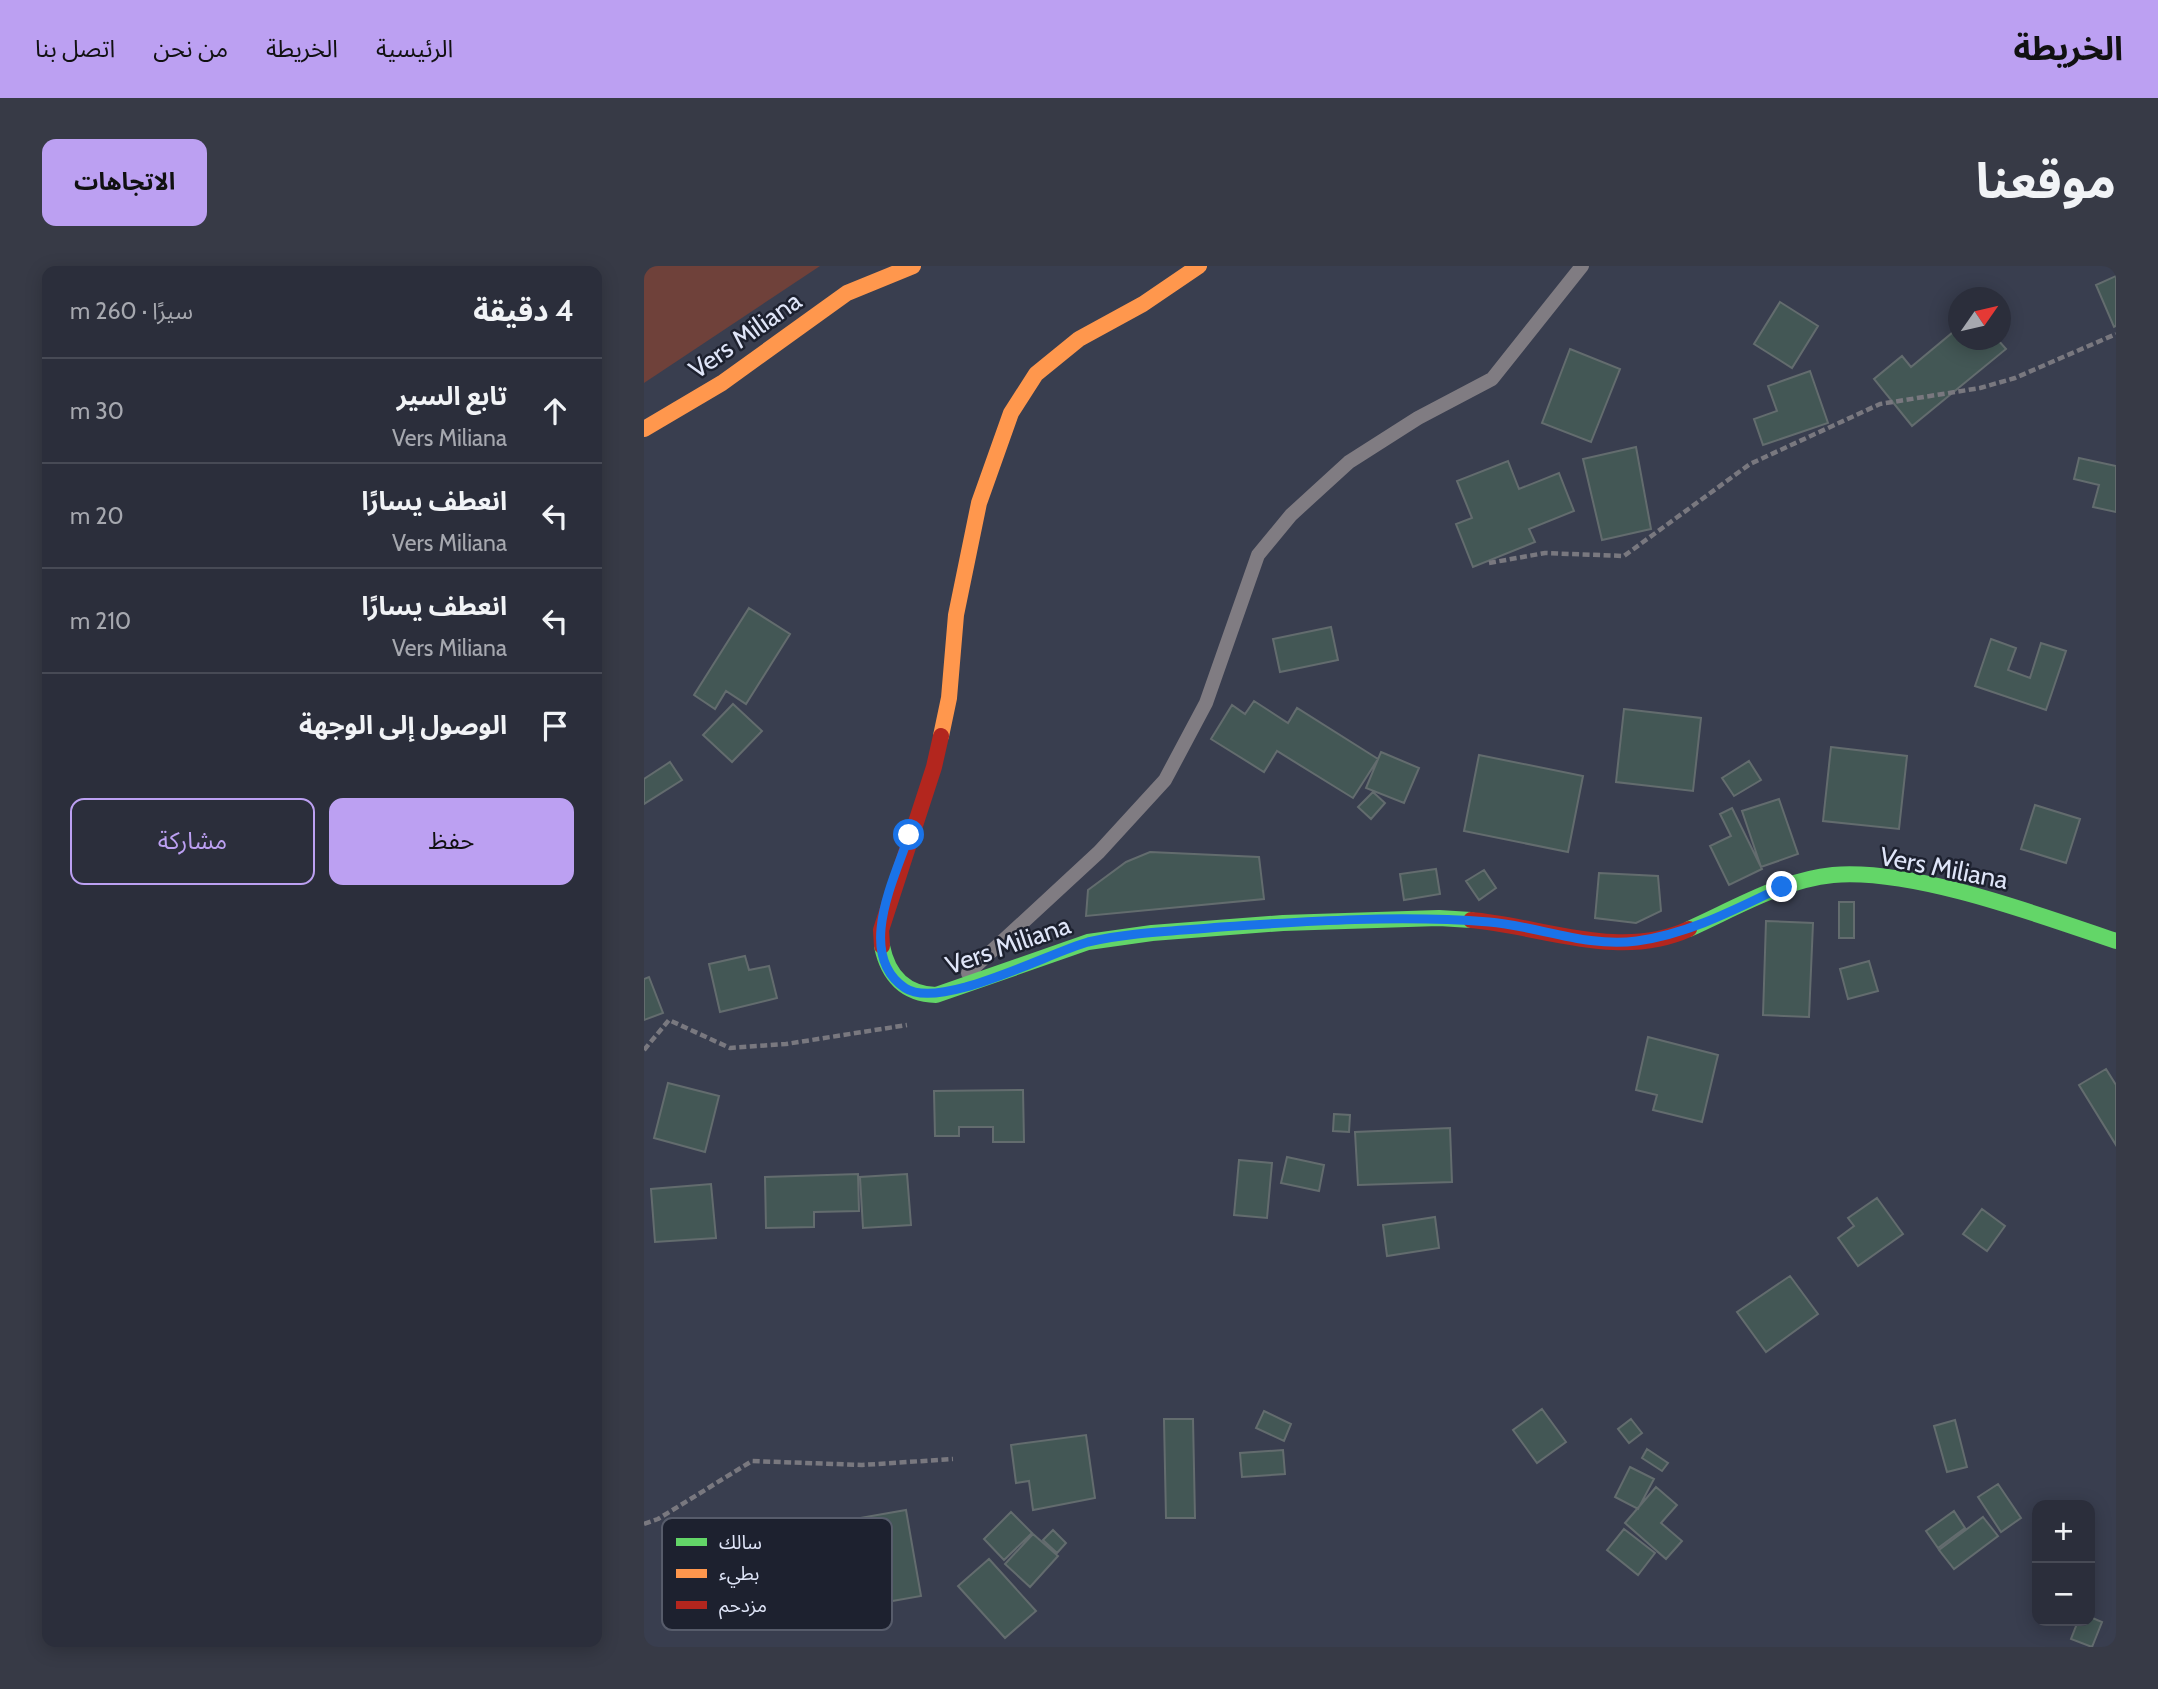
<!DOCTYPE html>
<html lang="ar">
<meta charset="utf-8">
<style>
body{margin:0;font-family:Cabin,"Noto Sans Arabic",sans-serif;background:#373a46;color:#f1f3f6;direction:rtl}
.controls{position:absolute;right:21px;bottom:21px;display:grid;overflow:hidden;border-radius:14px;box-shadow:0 4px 18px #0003}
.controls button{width:63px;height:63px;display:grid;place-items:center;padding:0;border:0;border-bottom:2px solid #474a55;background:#2b2e3b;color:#f1f3f6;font:35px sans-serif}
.compass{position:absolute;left:1304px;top:21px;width:63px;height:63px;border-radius:50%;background:#2b2e3b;box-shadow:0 4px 18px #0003;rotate:56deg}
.stop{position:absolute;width:21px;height:21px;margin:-16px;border:5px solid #1a73e8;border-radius:50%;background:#fff}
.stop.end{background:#1a73e8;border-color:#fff;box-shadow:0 2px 7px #0008}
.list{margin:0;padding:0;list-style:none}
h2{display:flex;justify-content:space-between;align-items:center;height:91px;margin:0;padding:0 28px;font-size:30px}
h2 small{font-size:23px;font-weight:400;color:#a6a8af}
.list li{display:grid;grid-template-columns:46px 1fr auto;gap:21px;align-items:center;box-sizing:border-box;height:105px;padding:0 28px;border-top:2px solid #474a55}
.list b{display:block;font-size:26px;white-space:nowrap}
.list p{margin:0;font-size:23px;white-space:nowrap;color:#a6a8af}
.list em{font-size:23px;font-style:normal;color:#a6a8af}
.actions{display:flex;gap:14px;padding:21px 28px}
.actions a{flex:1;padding:16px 0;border:2px solid #bca0f2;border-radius:14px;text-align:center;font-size:24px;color:#bca0f2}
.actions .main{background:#bca0f2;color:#111}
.icon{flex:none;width:38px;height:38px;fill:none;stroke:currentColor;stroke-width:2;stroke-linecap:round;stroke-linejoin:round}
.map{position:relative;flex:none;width:1472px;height:1381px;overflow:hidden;direction:ltr;border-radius:14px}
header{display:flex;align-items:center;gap:42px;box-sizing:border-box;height:98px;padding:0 35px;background:#bca0f2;color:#111}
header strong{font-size:33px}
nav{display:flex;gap:38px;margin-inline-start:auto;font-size:24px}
.intro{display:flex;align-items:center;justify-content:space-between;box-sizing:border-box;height:168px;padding:0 42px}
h1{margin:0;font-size:49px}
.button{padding:18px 32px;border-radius:14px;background:#bca0f2;color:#111;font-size:24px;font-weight:700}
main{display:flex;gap:42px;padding:0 42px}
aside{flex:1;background:#2b2e3b;border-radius:14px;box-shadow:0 4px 18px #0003}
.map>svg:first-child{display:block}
</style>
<header>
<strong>الخريطة</strong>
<nav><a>الرئيسية</a><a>الخريطة</a><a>من نحن</a><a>اتصل بنا</a></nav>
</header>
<div class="intro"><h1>موقعنا</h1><a class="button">الاتجاهات</a></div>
<main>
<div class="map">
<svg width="1472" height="1381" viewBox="0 0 1472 1381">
<rect width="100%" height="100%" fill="#393e4f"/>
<path fill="#6f413a" d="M0,0h176l-176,117z"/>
<path fill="#435755" stroke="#636c6e" stroke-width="2" d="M1472,10v50l-2,1 -18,-42z
M1136,36l38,24 -26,42 -38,-24z
M1314,62v12h40l8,9 -94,77 -38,-47 28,-23 9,11z
M926,83l50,20 -29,73 -49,-19z
M1166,105l18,52 -65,22 -9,-26 23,-8 -9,-25z
M992,181l15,82 -49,11 -19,-81z
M1435,192l37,8v46l-23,-5 6,-22 -25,-6z
M864,195l11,28 40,-16 15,38 -45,18 6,13 -62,25 -17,-43 16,-6 -15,-37z
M105,342l41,26 -44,70 -20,-13 -11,18 -21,-14z
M687,361l7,33 -58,12 -7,-33z
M1347,373l25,9 -8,22 22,8 11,-35 25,8 -20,59 -71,-24z
M610,435l34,22 9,-15 81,51 -25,39 -76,-47 -13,21 -53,-33 21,-34 13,9z
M89,438l29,27 -30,31 -29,-27z
M980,443l77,9 -8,73 -77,-9z
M1187,481l76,9 -8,73 -76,-8z
M737,486l38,16 -15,35 -38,-15z
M835,489l104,21 -15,76 -104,-21z
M1105,495l12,19 -27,16 -12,-18z
M26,496l12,18 -38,24v-25z
M729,526l12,11 -14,16 -13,-12z
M1135,533l19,55 -37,13 -19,-56z
M1391,539l45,14 -14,44 -45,-14z
M1088,542l30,61 -33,16 -19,-39 21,-10 -11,-22z
M506,586l109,5 5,42 -178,17 2,-26 38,-28z
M792,603l4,25 -36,6 -4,-26z
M840,604l12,18 -17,12 -13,-19z
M955,607l59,3 3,35 -25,12 -41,-5z
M1195,636h15v36h-15z
M1122,655l47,2 -4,94 -46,-2z
M101,690l4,14 20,-4 8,32 -57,14 -11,-48z
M1225,695l9,30 -30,8 -8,-30z
M5,711l14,36 -19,7v-41z
M1004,771l70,18 -16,67 -49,-12 4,-15 -21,-5z
M1462,803l10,16v60l-37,-60z
M24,817l51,13 -14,56 -51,-14z
M379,824l1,52h-31v-15h-34v9h-24l-1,-45z
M690,848l16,1 -1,17 -16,-1z
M806,862l2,54 -94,3 -3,-53z
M643,891l37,8 -5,26 -38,-8z
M595,894l33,3 -5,55 -33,-3z
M214,908l1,37 -45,1v15l-48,1 -1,-51z
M263,908l4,51 -48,3 -3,-51z
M67,918l5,54 -61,4 -4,-53z
M1233,932l26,36 -45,32 -20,-28 16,-12 -6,-8z
M1338,943l23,17 -18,25 -24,-17z
M791,951l4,31 -52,8 -4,-31z
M1146,1010l28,38 -52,38 -29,-40z
M898,1143l24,33 -29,21 -24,-33z
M620,1145l27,13 -7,17 -28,-13z
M520,1153h29l2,99h-29z
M987,1153l11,14 -13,10 -11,-14z
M1311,1154l12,47 -20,5 -13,-46z
M442,1169l9,63 -62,12 -4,-29 -13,2 -5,-38z
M1003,1183l21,14 -6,8 -20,-13z
M639,1184l2,24 -43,3 -2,-24z
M986,1201l24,12 -16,30 -23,-12z
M1354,1218l23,34 -20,14 -23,-35z
M1012,1221l21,18 -16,18 21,18 -16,18 -41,-36z
M262,1244l15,86 -46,8 -15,-86z
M1310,1245l11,17 -27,20 -12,-17z
M367,1246l21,21 -28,27 -20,-21z
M1339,1251l15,19 -44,33 -15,-19z
M980,1263l31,24 -17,22 -31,-25z
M409,1264l13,13 -9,10 -14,-13z
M389,1268l25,22 -28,31 -25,-23z
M345,1293l47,52 -31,27 -47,-52z
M1446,1351l12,5 -10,25 -21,-8 7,-18h12z"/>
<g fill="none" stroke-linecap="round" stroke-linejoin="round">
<path stroke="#79787f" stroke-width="4.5" stroke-dasharray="7 3.5" stroke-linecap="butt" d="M845,297l56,-10 79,3 126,-92 130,-60 100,-16 35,-10 101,-44
M0,784l25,-30 61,28 56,-4 121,-19
M0,1258l14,-5 94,-58 110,4 91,-6"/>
<path stroke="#807c82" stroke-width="14" d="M324,707l131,-121 66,-72 41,-77 52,-148 33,-40 58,-53 69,-44 74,-39 90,-113"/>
<path stroke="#63d668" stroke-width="16" d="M1045,663c45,-20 93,-49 144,-54 80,-7 206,40 283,66
M238,680c6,30 23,48 54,49l152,-53 64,-9 131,-10 156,-5 32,2"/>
<path stroke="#ff974d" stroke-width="16" d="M0,163l78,-46 125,-90 66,-27
M297,470l8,-38 7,-83 23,-112 32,-90 25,-39 43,-35 64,-35 56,-38"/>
<path stroke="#b3261e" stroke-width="16" d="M827,654c71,6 148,41 218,9
M238,680l-1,-16 53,-163 7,-31"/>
</g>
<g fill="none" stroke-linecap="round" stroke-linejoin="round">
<path stroke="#1a73e8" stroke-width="9" d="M265,569c-14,43 -54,119 -4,153 35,23 143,-35 183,-46 43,-10 89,-11 133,-15 89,-6 179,-12 268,-5 49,4 98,26 148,19 52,-7 99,-32 145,-54"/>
</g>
<g text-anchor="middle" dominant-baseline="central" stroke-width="5" stroke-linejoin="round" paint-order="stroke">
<g font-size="26" fill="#dfe5f8" stroke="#1d212f">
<text transform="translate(101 69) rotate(-35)">Vers Miliana</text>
<text transform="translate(1300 602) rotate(11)">Vers Miliana</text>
<text transform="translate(364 679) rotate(-19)">Vers Miliana</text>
</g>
</g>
<rect x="18" y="1252" width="230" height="112" rx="10" fill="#1d212f" stroke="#575c6b" stroke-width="2"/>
<rect x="32" y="1272" width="31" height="8" fill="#63d668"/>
<rect x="32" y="1303" width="31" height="9" fill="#ff974d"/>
<rect x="32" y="1335" width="31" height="8" fill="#b3261e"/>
<g font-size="19" fill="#dfe5f8">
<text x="75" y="1283">سالك</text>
<text x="75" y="1314">بطيء</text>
<text x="75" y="1346">مزدحم</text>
</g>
</svg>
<div class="controls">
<button>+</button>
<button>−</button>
</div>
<svg class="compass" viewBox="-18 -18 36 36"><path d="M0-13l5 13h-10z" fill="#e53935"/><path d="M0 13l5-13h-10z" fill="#a6a8af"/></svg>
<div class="stop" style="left:265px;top:569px"></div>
<div class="stop end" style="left:1138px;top:621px"></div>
</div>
<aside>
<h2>4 دقيقة<small>سيرًا · 260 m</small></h2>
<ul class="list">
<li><svg class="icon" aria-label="ahead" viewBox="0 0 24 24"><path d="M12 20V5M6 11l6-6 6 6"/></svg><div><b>تابع السير</b><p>Vers Miliana</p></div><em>30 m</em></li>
<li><svg class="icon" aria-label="left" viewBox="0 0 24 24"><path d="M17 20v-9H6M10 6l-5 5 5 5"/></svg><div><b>انعطف يسارًا</b><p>Vers Miliana</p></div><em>20 m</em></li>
<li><svg class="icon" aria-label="left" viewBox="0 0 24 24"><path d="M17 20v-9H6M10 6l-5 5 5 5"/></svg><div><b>انعطف يسارًا</b><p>Vers Miliana</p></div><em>210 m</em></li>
<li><svg class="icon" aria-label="arrive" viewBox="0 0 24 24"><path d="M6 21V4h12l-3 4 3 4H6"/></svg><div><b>الوصول إلى الوجهة</b></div></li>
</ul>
<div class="actions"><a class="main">حفظ</a><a>مشاركة</a></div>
</aside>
</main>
